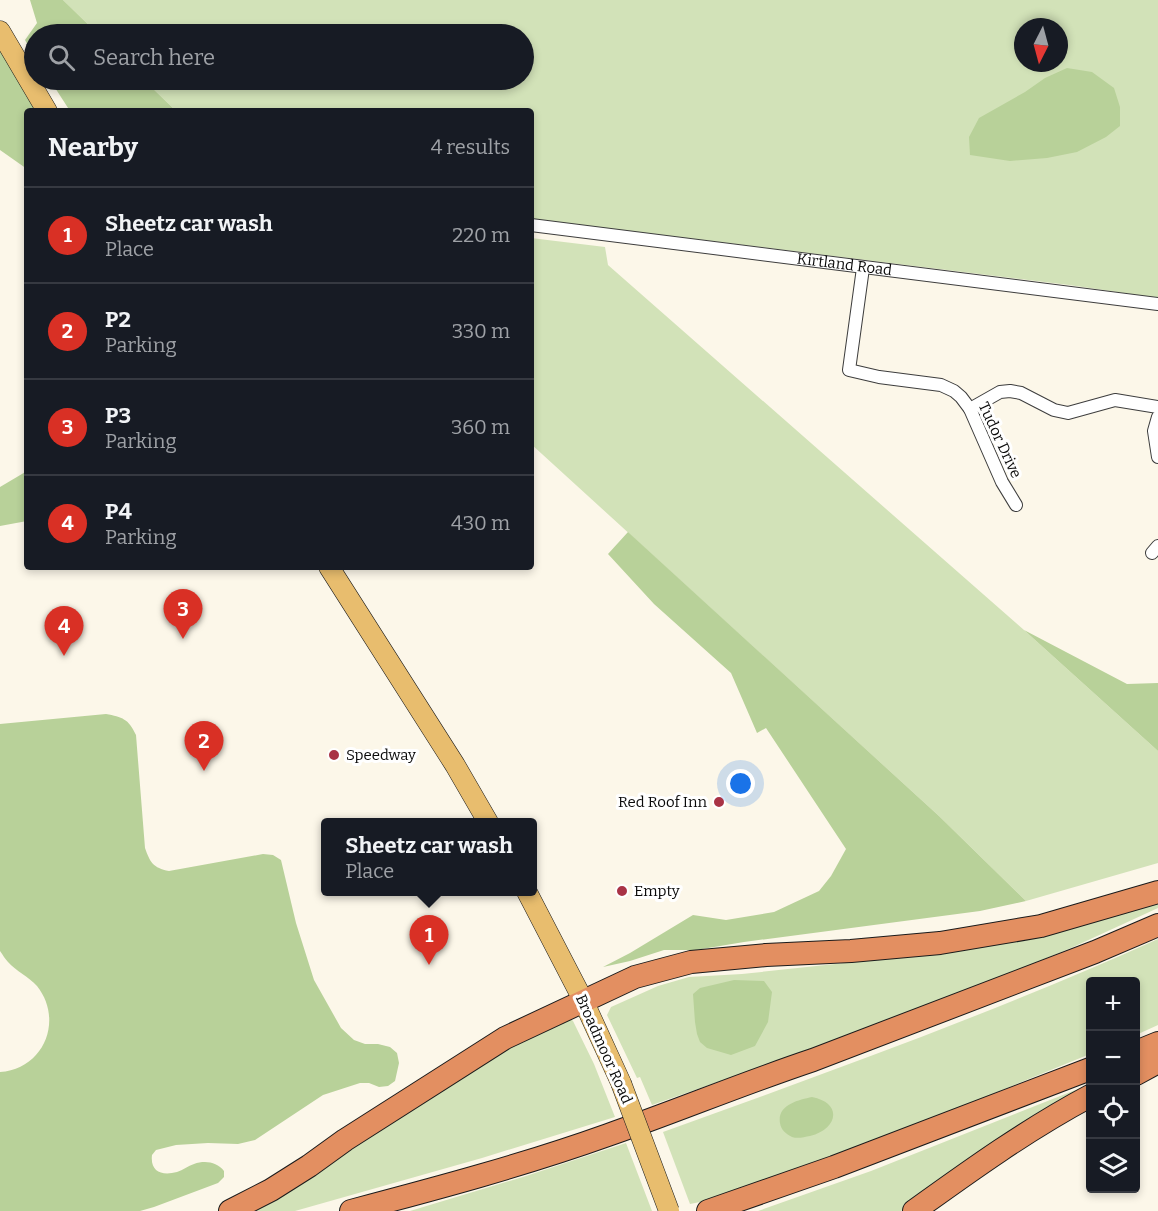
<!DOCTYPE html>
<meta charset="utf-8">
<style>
body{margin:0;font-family:Bitter,serif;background:#242831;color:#f1f3f6}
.controls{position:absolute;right:18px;bottom:18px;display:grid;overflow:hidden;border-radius:6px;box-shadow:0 3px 9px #0003}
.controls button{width:54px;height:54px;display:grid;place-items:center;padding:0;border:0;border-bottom:2px solid #363941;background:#171b24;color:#f1f3f6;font:30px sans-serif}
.compass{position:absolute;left:1014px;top:18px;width:54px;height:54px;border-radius:50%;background:#171b24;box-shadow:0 3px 9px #0003;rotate:186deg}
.you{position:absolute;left:741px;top:784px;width:21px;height:21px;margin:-15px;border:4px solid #fff;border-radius:50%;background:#1a73e8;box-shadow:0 0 0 9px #1a73e833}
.badge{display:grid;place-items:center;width:39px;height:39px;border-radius:50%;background:#d93025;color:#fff;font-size:20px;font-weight:700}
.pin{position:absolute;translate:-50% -50px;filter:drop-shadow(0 2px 3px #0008)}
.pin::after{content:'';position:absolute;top:32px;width:21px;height:18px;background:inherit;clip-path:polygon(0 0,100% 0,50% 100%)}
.popup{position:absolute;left:321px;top:818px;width:216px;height:78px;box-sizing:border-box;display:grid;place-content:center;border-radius:6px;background:#171b24;filter:drop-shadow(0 2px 4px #0005);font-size:20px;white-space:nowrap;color:#9ea1a6}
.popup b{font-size:22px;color:#f1f3f6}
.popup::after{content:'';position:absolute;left:50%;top:100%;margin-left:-12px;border:12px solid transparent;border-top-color:#171b24}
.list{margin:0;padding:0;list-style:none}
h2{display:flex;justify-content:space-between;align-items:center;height:78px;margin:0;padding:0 24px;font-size:26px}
h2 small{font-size:20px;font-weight:400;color:#9ea1a6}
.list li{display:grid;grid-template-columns:39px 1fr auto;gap:18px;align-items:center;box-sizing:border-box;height:96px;padding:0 24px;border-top:2px solid #363941}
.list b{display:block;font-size:22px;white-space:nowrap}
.list p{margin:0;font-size:20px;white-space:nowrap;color:#9ea1a6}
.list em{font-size:20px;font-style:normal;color:#9ea1a6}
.icon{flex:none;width:33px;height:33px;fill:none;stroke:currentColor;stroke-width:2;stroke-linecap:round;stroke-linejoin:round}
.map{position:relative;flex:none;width:1158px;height:1211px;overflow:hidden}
.search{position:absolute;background:#171b24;box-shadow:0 3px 9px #0003;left:24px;top:24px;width:510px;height:66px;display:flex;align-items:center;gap:15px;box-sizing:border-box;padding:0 21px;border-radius:33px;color:#9ea1a6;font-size:22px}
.panel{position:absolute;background:#171b24;box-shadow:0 3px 9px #0003;left:24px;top:108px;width:510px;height:462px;border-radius:6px}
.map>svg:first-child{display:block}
</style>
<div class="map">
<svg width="1158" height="1211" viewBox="0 0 1158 1211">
<rect width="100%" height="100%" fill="#fcf7e9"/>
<path fill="#d2e2b8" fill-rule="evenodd" d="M63,0h1095v298l-89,-13 -538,-66v-108h-355l-32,-31h380v-46h-426zM1023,27h36v36h-36z
M531,238l74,9 3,18 416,365 134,121v112l-132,38 -87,-85 -408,-372z
M1158,901v7l-87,40 -137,56 -200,75 -2,-2 -80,28 -12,-28 -3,1 -30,-63 4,-8 47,-21 31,-9 53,-3 131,-14z
M1158,939v86l-22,10v-53h-46v72l-117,48 -131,50 -78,29 -59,20 -15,3 -27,-72c166,-60 333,-120 495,-193z
M568,1017l5,4 21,43 21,53 -133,41 -187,53h-54l232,-146z
M1078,1089l2,5 -179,117h-143l113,-40z
M626,1143l26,68h-242l116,-35z"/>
<path fill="#b8d199" d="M30,0h33l35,34h-64v22l-9,-16 12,-17z
M0,44l37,67h-10v58l-27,-19z
M1067,68l25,4 22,16 6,19v19l-14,11 -29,15 -30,6 -37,3 -40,-6 -1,-18 10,-19 46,-26 20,-14z
M50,80h94l32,31h-106z
M27,471v50l-27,5v-39z
M628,532l311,284 87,85 -46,10 -236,31 -48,8h-32l-34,11 -27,6 27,-14 63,-38 33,5 48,-8 45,-21 12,-15 15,-27 -80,-121 -9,5 -26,-60 -77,-69 -46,-50z
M1024,630l103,54 31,-1v68z
M106,714c16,3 23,5 30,21l9,113c5,14 8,20 24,23l94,-17 10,1 8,5 15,63 18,57 27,48 13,12 11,4h13l12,3 7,6 2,10 -4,18 -7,5 -9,1 -10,-4h-9l-37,12 -68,45 -17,4 -30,-1 -32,2 -20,5 -4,5c-2,17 10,21 25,17 6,-2 11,-6 17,-8 11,-4 23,-2 30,7v6l-6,6 -64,24 -14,4h-140v-139c44,-3 64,-52 37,-86 -8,-9 -21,-15 -29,-24 -3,-3 -5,-7 -8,-11v-227z
M734,980l30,1 8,11 -4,30 -13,24 -24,9 -24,-7 -7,-6 -3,-8 -2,-12 -2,-28 7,-6z
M812,1097c31,6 26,32 -2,39 -6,1 -12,3 -18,1 -6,-3 -11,-7 -12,-14 -3,-18 18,-23 32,-26z"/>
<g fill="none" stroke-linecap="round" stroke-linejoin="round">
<defs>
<g id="minor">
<path id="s1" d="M531,225l627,79"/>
<path d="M863,268l-14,102 30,7 62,8 13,6 7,6 9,12 32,73 14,23"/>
<path d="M970,409l30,-17 10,-1 11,2 33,17 14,3 47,-13 43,7"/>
<path d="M1158,417l-4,14 4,26"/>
<path d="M1152,553l6,-7"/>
</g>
<path id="primary" d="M0,31l47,80
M329,567l126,198 33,57
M527,892l56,108 38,83"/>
<path id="motorway" d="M1136,1052l22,-9
M1136,1074l22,-12
M230,1211l41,-21 38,-24 36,-26 160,-102 130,-61 56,-15 75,-7 85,-4 89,-8 101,-17 117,-34
M351,1211c87,-23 173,-46 257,-76 69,-24 136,-52 205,-75l282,-108 63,-27
M708,1211l126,-44 256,-98
M914,1211c57,-41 114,-82 176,-115"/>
</defs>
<use href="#minor" stroke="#3d3d3d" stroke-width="14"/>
<use href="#primary" stroke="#1b1b1b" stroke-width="21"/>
<use href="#motorway" stroke="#1b1b1b" stroke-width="24"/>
<use href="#minor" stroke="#fff" stroke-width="12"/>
<use href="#primary" stroke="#e8bd6e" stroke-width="20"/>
<use href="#motorway" stroke="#e38f61" stroke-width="22"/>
<defs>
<path id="primary-bridge" d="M621,1083l48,128"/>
</defs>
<use href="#primary-bridge" stroke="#1b1b1b" stroke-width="21" stroke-linecap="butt"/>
<use href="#primary-bridge" stroke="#e8bd6e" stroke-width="20"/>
</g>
<g fill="#a93345" stroke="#fff" stroke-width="2">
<circle cx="334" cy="755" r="6"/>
<circle cx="719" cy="802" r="6"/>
<circle cx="622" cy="891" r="6"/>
</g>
<g text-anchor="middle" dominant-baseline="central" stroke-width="6" stroke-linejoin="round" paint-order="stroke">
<g font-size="15" fill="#0a0a0a" stroke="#fff">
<text stroke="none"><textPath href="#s1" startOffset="316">Kirtland Road</textPath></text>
<text transform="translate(1000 440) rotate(65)">Tudor Drive</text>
<text transform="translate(604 1049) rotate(66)">Broadmoor Road</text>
</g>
<g font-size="15" fill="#0a0a0a" stroke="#fff" text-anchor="start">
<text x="346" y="755">Speedway</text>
<text x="707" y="802" text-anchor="end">Red Roof Inn</text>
<text x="634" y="891">Empty</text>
</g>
</g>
</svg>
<div class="controls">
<button>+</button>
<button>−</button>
<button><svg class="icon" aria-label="locate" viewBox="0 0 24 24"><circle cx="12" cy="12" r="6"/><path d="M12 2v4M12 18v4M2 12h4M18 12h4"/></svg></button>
<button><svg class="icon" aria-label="layers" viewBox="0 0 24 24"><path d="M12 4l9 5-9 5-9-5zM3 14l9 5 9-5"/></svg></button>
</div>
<svg class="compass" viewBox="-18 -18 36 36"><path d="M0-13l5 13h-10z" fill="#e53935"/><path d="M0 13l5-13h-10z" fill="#9ea1a6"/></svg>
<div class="you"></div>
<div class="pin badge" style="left:429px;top:965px">1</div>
<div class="popup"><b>Sheetz car wash</b>Place</div>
<div class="pin badge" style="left:204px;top:771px">2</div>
<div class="pin badge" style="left:183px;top:639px">3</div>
<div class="pin badge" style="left:64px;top:656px">4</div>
<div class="search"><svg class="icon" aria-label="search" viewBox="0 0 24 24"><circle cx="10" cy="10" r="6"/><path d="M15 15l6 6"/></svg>Search here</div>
<section class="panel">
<h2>Nearby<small>4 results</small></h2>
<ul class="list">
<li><span class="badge">1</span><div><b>Sheetz car wash</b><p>Place</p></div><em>220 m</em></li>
<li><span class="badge">2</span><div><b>P2</b><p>Parking</p></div><em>330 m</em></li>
<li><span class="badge">3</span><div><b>P3</b><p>Parking</p></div><em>360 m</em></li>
<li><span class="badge">4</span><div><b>P4</b><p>Parking</p></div><em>430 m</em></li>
</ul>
</section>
</div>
